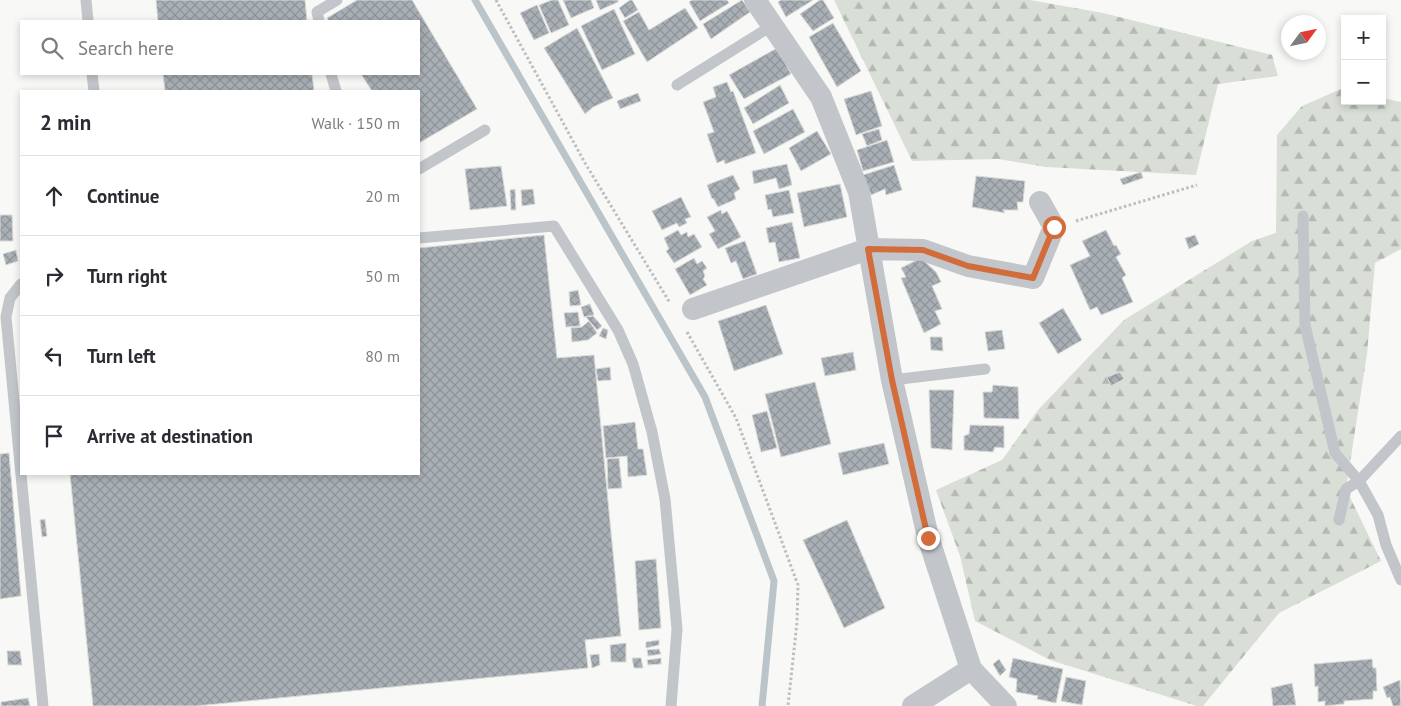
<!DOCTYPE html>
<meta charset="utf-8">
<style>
body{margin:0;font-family:"PT Sans",sans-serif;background:#f2f2f3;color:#2b2b33}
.controls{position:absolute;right:15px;top:15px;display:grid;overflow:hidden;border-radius:0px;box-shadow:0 2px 8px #0003}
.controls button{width:45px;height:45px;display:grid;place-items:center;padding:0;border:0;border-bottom:1px solid #e1e1e2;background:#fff;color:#2b2b33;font:25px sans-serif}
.compass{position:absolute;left:1281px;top:15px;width:45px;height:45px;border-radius:50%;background:#fff;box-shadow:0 2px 8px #0003;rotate:57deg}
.stop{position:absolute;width:15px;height:15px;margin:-11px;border:4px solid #d26c3b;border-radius:50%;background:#fff}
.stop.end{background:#d26c3b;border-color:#fff;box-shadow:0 1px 5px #0008}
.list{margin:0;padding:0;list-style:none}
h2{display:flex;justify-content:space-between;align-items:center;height:65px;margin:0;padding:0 20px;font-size:21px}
h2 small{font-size:16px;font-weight:400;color:#7c7c81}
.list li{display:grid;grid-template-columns:32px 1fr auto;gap:15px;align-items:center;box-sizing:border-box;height:80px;padding:0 20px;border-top:1px solid #e1e1e2}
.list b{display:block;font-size:19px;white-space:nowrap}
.list em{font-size:16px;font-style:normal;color:#7c7c81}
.icon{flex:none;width:28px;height:28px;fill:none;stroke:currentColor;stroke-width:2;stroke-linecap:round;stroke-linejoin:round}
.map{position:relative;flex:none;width:1401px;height:706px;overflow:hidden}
.search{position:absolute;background:#fff;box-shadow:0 2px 8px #0003;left:20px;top:20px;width:400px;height:55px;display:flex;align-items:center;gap:12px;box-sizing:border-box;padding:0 18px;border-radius:0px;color:#7c7c81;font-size:19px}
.panel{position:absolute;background:#fff;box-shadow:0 2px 8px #0003;left:20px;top:90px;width:400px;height:385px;border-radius:0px}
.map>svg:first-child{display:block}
</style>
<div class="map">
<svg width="1401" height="706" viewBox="0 0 1401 706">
<defs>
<pattern id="forest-firs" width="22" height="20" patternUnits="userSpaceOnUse" patternTransform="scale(1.25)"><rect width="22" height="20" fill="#d9ded7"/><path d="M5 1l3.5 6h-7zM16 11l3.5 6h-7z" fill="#b4b9b4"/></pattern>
<pattern id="building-cross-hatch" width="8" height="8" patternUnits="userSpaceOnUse" patternTransform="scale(1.25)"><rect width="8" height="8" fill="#a9b0b5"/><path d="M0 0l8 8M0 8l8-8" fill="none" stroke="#8e9499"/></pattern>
</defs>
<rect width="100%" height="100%" fill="#f8f8f6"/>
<path fill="url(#forest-firs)" d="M834,0h196l73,13 169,42 6,21 -60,8 -22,91 -150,-8 -48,-8 -86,2z
M1341,89l4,1v11h37v-3l19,4v147l-26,14 -8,91 -21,135 35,72 -102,52 -76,93h-6l-147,-46 -75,-39 -15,-65 -24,-66 66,-30 36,-50 86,-90 128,-79 24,-8 1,-98 25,-29z"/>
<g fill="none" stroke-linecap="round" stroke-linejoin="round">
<path stroke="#bbc4c8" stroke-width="7" d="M475,0l230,397 69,184 -12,125"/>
</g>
<path fill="url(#building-cross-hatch)" stroke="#d9dad8" d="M156,0h149l2,21h-149z
M357,0h55l65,109 -58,34v-52h-47l-11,-17h58v-53h-90l-2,-3z
M552,0h6l11,25 -18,8 -12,-28z
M563,0h28l3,8 -23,10z
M596,0h22v2l-18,8z
M630,0h2l6,10 -13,8 -6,-10z
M692,0h35l2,3 -29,18 -11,-19z
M742,0l8,12 -39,27 -8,-15z
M781,0h32l-27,17 -8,-15z
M820,0h3l11,18 -21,13 -13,-17z
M537,5l12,28 -15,7 -14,-27z
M685,8l13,20 -51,34 -24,-41 16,-9 10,18z
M614,9l21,45 -33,16 -21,-44z
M833,23l28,48 -24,16 -28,-50z
M577,28l36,70 -20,9 -8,7 -41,-66z
M777,48l14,26 -47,25 -15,-24z
M163,74h149l2,17h-149z
M727,82l4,10 2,-1 23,62 -31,11 -1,-4 -7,3 -10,-29 7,-2 -11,-30 13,-5 -3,-10z
M780,85l9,18 -36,21 -9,-16z
M871,91l11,35 -26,9 -12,-36z
M638,93l3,8 -21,8 -3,-8z
M793,109l12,23 -41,22 -11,-23z
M879,129l3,11 -15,6 -5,-12z
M817,131l14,23 -30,17 -12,-23z
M887,140l7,22 -31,9 -6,-21z
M787,164l5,21 -13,4 -3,-11 -22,6 -2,-13z
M894,165l8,25 -16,5 -1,-6 -14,6 -8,-20z
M501,166l6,40 -37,4 -5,-41z
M1141,172l2,6 -20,7 -3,-6z
M733,175l7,14 -6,4 2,6 -18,8 -5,-9 -1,1 -5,-14z
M976,176l49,5 -2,21h-6l1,8h-15l2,3 -33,-6z
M840,184l7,33 -43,10 -7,-34z
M515,189l1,21h-5l-1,-20z
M533,189l2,15 -13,2 -1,-16z
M789,190l5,23 -21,4 -2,-8 -3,1 -3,-15z
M681,197l10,20 -6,2 2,4 -8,4 -2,-4 -15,7 -10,-19z
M721,210l1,4 5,-3 14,26 -23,12 -9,-15 6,-3 -8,-14z
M0,215h12l1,26h-13z
M792,222l8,36 -21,4 -4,-20 -6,1 -3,-15z
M678,230l3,5 6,-3 1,5 6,-3 8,13 -28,16 -8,-12 3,-2 -5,-11z
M1106,230l8,16 2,-1 5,9 -5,3 10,18 -4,3 11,24 -32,13 -4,-8 -7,3 -20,-45 20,-9 -8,-15z
M544,235l13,123 37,-3 27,281 -36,4 3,28 -392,38h-103l-23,-232h349v-226z
M1195,235l4,9 -10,5 -4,-11z
M745,241l12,33 -14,5 -7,-18 -5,2 -6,-15z
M16,250l2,11 -12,4 -3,-11z
M694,258l3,6 5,-3 5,7 -4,3 2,5 -2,3 4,6 -17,10 -15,-26z
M921,258l15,14 5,10 -9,4 10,23 -7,2 6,13 -17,9 -23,-55 5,-1 -5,-9z
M578,290l3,15 -11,1 -1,-14z
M590,304l4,11 -10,2 -3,-10z
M766,305l17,49 -49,17 -16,-50z
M1063,308l19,32 -24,14 -19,-31z
M578,312l2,14 -14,1 -2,-14z
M593,316l9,10 -5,4 -11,-13z
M589,321l8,12 -9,7 -16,2 -1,-14 11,-1z
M603,328l5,2 -2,9 -7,-3z
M1002,330l3,19 -17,2 -3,-19z
M930,337h12l1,14 -12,-1z
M853,352l3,18 -31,6 -4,-18z
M610,367l1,13 -13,1 -2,-12z
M1120,372l4,7 -13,7 -4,-9z
M815,382l16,62 -50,13 -16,-63z
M993,385l25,2 1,32 -35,-1 -1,-26h9z
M929,390h25l-2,60 -21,-2z
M767,411l10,37 -16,4 -9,-37z
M635,422l3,27h5l4,26 -19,2 -1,-21 -21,2 -3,-32z
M970,425l34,1v22l-9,-1 -2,5 -29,-2v-14l5,-2z
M884,443l5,21 -46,11 -5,-22z
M9,453l12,143 -21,3v-145z
M619,458l3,30 -14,1 -1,-30z
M45,519l2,17 -5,1 -2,-17z
M847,520l38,88 -41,20 -41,-88z
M656,559l5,69 -22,2 -4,-69z
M659,640v5l-13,3v-6z
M626,643v19h-15l-1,-17z
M659,649l2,5 -13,2 -1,-6z
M7,651h13l2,14h-14z
M599,654l1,11 -8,3 -2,-13z
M632,658h9l2,10h-9z
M661,658v6l-13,1 -1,-5z
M1013,658l50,11 -7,34 -19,-4 1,-3 -22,-4 1,-13 -8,-2z
M999,659l7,11 -6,6 -7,-12z
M1372,659l1,9h3l1,23h-4v8l-29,2v3l-19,2v-5l-7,1v-16l-3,1 -1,-23z
M1066,677l20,4 -4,24 -21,-4z
M1400,680l1,26h-8l-3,-9 -3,1 -4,-11z
M1292,683l4,22 -23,1 -2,-18z
M28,698l2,8h-29v-4z"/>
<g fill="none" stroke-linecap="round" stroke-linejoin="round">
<path stroke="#bcbec0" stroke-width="3" stroke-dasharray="2.5 2.5" stroke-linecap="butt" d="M496,0l89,163 85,140
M1076,221l121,-36
M687,332l49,86 62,167 -1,37 -9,84"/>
<path stroke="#c2c5c9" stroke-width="11" d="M86,0l2,21
M319,21l-2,-9 20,-12
M92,74l2,17
M331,74l5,17
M677,85l96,-60
M419,169l66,-39
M1303,216l2,109 30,128 24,28 19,34 8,30 15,35
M419,238l135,-12 64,104 15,34 19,68 13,67 12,130 -6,77
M21,284l-11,14 -4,19 37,389
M892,380l93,-11
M1339,520l7,-31 13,-8 42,-45"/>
<path stroke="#c2c5c9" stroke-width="22" d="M755,0l66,97 38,95 33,188 36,157 43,132 35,37
M693,309l175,-60 55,1 45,16 65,12 21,-51 -14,-25
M913,706l58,-37"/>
</g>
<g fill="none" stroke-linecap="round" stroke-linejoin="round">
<path stroke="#d26c3b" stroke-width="6" d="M928,538l-36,-158 -24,-131 55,1 45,16 65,12 21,-51"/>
</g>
</svg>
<div class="controls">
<button>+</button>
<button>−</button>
</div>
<svg class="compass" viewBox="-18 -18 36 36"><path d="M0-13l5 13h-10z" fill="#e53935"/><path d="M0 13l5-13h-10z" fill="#7c7c81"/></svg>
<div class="stop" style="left:1054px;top:227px"></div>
<div class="stop end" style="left:928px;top:538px"></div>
<div class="search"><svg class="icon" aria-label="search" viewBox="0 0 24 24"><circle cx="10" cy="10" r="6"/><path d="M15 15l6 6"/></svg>Search here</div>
<section class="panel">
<h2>2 min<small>Walk · 150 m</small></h2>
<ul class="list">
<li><svg class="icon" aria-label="ahead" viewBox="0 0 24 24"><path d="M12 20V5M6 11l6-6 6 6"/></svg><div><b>Continue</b></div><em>20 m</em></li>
<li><svg class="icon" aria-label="right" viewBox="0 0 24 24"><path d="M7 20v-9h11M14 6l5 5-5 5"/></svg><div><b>Turn right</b></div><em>50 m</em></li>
<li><svg class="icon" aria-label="left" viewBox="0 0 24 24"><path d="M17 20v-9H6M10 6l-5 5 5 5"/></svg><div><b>Turn left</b></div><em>80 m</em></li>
<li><svg class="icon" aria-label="arrive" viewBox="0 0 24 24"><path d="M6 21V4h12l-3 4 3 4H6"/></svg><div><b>Arrive at destination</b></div></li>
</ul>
</section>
</div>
